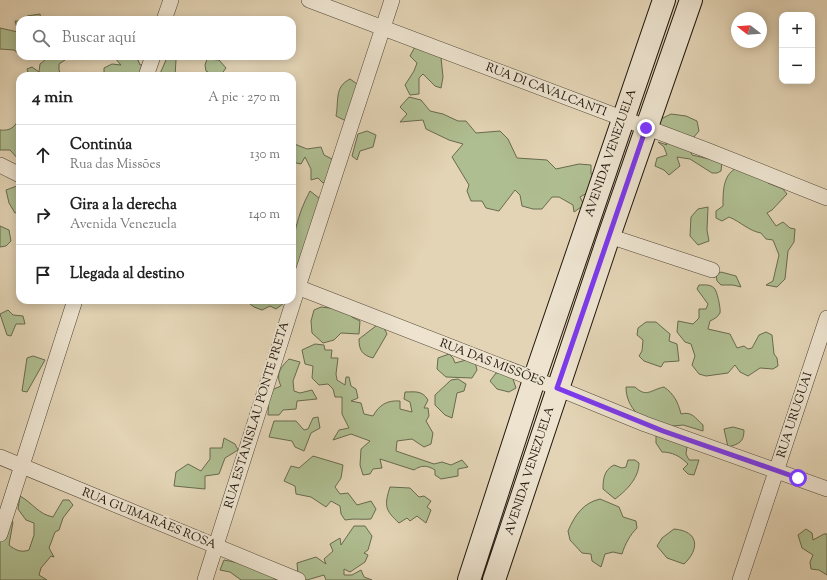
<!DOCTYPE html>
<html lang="es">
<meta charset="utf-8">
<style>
body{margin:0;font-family:"Sorts Mill Goudy",serif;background:#f6f6f6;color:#222}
.controls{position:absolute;right:12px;top:12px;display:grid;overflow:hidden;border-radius:8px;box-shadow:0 2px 10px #0003}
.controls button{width:36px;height:36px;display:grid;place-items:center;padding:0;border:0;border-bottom:1px solid #e0e0e0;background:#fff;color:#222;font:20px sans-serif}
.compass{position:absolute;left:731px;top:12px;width:36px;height:36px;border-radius:50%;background:#fff;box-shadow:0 2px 10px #0003;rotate:287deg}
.stop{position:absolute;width:12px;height:12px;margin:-9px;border:3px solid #7c3aed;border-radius:50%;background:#fff}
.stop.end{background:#7c3aed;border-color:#fff;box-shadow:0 1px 4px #0008}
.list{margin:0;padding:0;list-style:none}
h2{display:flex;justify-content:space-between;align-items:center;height:52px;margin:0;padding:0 16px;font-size:17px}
h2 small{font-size:13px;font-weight:400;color:#767676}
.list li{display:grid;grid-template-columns:26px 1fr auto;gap:12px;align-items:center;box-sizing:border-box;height:60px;padding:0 16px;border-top:1px solid #e0e0e0}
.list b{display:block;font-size:15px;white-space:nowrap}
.list p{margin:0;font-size:13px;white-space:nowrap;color:#767676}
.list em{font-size:13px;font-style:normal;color:#767676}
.icon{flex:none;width:22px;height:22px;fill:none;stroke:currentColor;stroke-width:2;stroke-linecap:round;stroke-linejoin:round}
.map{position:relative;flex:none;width:827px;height:580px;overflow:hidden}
.search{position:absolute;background:#fff;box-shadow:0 2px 10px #0003;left:16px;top:16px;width:280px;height:44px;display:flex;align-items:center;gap:10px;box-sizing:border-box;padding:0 14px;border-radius:12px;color:#767676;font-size:15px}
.panel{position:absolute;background:#fff;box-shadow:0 2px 10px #0003;left:16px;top:72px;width:280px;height:232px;border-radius:12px}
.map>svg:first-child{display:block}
</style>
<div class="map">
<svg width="827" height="580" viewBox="0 0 827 580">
<rect width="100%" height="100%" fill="#e3d4b5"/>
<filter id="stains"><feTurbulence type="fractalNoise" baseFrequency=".005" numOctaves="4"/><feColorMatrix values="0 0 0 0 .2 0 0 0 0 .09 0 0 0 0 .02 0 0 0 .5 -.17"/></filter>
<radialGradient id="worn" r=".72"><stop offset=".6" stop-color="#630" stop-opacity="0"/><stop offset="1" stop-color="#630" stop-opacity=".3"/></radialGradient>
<path fill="#afbe91" stroke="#686a4f" d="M40,14l1,6h-14v-4z
M15,21h5v34l-6,-5 -14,-1v-21l18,4z
M416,45l24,3 3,29 -2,11 -6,-2 -12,-12 -4,4v16l-9,1 -5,-10 9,-14 3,-8 -7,-7z
M50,56h13l2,4 -6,4v6l2,6h-32l-2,-7 5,-2 7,5 1,-8z
M113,56h12l13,4 2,5 9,-1 -1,12h-44v-8l8,-4 9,1z
M164,56h15l-3,4 -1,16h-16l7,-16z
M207,59l12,1 7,8 -6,8h-5l-9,-5 -1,-6z
M350,79l10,7 -14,35 -10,-5c3,-15 -2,-29 14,-37z
M409,97l12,3 9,11 13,3 15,7h8l10,12 24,-2 8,8 9,19 30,2 9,9 23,-5 12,1v9l6,3 -8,15 -9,5 4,8 -10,7 -1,-7 -14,-8h-7l-10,12h-9l-11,-3 -2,-11 -5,-5 -16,21 -13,-3 -4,-7h-11l-4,-10 2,-6 -17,-28 11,-13 -14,-4 -23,-11 -3,-9 -23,2 7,-8 -7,-7z
M671,114l15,2 11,5 2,10 -11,13 4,11 30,7 -1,9 -4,2h-5l-22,-14 -13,-2 3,9 -11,9 -5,-5 -9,-4 2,-8 10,-3 -3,-8 -6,-5 9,3 -10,-15 4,-11z
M19,119l1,1v41l-10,-11h-10v-20c10,1 14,-2 19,-11z
M367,131l9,4 -3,12 -13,4 -3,9 -5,-4 6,-22z
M292,143l15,6 14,-2 3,8 8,4 2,6 -2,11 -9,7 -5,-5 -7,2v-11l-6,-12 -4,7 -9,-2z
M739,167l25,7 4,9 15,6 4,5 -15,16 -5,3 9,13 7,-4 7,6 5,1 -1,13 -6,9 -3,28 -8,8 -11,-2 7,-4 6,-26 -6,-15 -7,-1 -5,-6c-12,-2 -20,-11 -32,-16l-7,4 -6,-3v-7l7,-5c0,-16 0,-33 16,-39z
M17,186l3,8v17l-5,2 -6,-10 -3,-13z
M310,191l9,7 6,11 -25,60 -8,-4c0,-27 5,-50 18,-74z
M708,207l-1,23 2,11 -11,4 -8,-9 1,-19 7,-8z
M0,226l9,4 2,11 -5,5 -6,1z
M721,272l15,4 5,11 -8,-2h-12l-4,-4 -1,-6z
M699,285c5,0 11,-1 15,3 3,2 7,21 6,25 -2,4 -6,6 -10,8l-2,8 22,5 7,14 7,-2 4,3 4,-1 7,-13 7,-3 6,3 2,19 3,4 1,8 -5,3 -13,-1 -12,8 -8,-4 -5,-7 -7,8 -22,3 -7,-2 -7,-9 3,-9 -4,-12 -6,-2 -8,-10 1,-11 15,3 6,-6v-9h7l2,-5 -11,-15z
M245,300h43l-12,9 -6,-3 -8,4 -8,-3z
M321,307l26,3 5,7 8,4 -1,13 -18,-1 -7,7 -11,3 -11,-10 -1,-12 3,-11z
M8,310l5,5 10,1 2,8h-9l-5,12 -4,-1 -7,-21z
M381,322l6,12 -14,24c-11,-3 -14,-8 -14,-19z
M646,322h10l14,12 -1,7 8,3 2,17 -15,1 -3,5 -17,-6 -5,-5 3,-5 1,-11 -6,-5 1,-7z
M315,344l9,1 1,5h7l-1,8h7l-2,16 1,6 8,5 1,-8h3l2,9 5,3 2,9 -7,3 10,2 3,11 9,2c6,-11 14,-16 27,-15v8l12,3 -2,-10 -6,-3 1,-7c10,0 17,-2 23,8l-4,8h4l1,8 -3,5 7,12 -2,11 -7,3 -12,-8 -15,2 -1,10 38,13 8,-2 9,3 11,-5 6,7 -10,2v7l-17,3 -6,-4v-5c-8,-5 -14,-5 -21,0l-34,-11 2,9 -9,1 -3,5 -7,1 -3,-10 1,-16 9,-8 -19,-7 -18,6 6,-10 10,-2 -7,-14v-17h-7l-2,-8 -5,-5 -9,1 -7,-7 1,-12 -8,-2 -3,-14z
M449,354l4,4 2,5 15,-4 5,3 2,8 -5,8 -26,-1 -9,-8 1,-11z
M33,356l12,4 -18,32 -5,-1 5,-33z
M289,359l11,3 -7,19 1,10 6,2 12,-3 5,9 -20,2 -1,8 -13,1 -4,5h-11l1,-24 12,-5c-6,-12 0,-19 8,-27z
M506,372l7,7 3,9 -7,4 -12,-3 -7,-8 6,-8z
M458,379l8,5 -2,7 -7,2 -5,25 -7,-3 -10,-10v-10l16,-15z
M626,387h9c12,11 15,3 29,0 10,7 14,15 17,27 11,-3 14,4 22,11v6l-20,-6 -19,2 23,19 -1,8 3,6h10l-5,15 -6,-1 -5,-5 5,-5c-8,-8 -16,-12 -26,-12l-6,-9v-10c-13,-15 -30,-24 -30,-46z
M318,417l2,11 -9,5 -7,18 -9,-4 -3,-6 -23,-4 5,-16h22l8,9 4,-1 5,-11z
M733,427l11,3c0,12 -5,14 -16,17l-4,-18z
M224,438l11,6 3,6 -13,8 -6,16 -14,2v13l-31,-3 2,-14 12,-8 13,7 9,-12v-11h12z
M313,456l30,9 -2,13 -6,9 5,7 8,-1 9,12 14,-4 5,8 -5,10c-9,1 -16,-1 -26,1l-4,-6 -1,-8 -9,-5 -5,6 -15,-10 -15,-3 -1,-8 -11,-5 7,-15 8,2z
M628,460h7l4,3c0,15 -13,28 -24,36l-12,-10c0,-10 1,-19 11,-24l8,3 4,-1z
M390,487l20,1 9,9 5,-1 7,5 -4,6 4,3 -5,13 -9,-7 -7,5 -3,-3 -8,5c-14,-13 -15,-17 -9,-36z
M20,496c14,8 18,18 33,21l10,-17h6l4,5 -10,13 -4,12 -4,2 -6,16 5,9 -3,-1 -10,12 -2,7 8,5h-47v-65l7,2 6,5 -4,23c6,5 12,8 20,5l5,-15v-12l-8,-3 -8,-11z
M600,499l19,8 4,10 13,4 1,7c-7,7 -12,16 -15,26l-9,-2 -8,2 -4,13 -9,-6 -1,-7 -9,-1 -12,-13 -2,-9c7,-16 15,-28 32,-32z
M354,526h11l7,10 -4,14 -4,3 4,2 -3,7 -15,10 -6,-3v6h8l9,-5 3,7 8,3h-46l-2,-5 -17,5 -9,-5 -1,-12 19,-6 10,7 -2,-5 9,-8 -3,-7 10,-6 1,7z
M674,529c25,2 26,20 10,35l-17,-6 -10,-12 5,-8z
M806,529l6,4 1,7 11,-6h3v41l-8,-5 -8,-1 -1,-7 3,-7 -11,-7 -4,-13z
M224,560c16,3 41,8 52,20h-35l-11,-8 -10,-2z"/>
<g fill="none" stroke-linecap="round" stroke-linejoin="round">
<defs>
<path id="minor" d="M309,0l400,151 118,47
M164,20l7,-20
M146,76l7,-20
M0,165l20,10
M609,236l103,34
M292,285l265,103 88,36 182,65
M0,457l298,123
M0,534l75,-234
M205,580l93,-293 94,-287
M740,580l87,-262"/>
<path id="secondary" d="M469,580l65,-200 130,-380
M494,580l115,-344 82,-236"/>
</defs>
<use href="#minor" stroke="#514637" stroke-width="16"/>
<use href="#secondary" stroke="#20170d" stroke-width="24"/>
<use href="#minor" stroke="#ede3cf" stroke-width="15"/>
<use href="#secondary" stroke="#ede3cf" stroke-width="22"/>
</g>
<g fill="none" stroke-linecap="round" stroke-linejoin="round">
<path stroke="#7c3aed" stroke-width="5" d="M646,128l-89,260 106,43 135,47"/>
</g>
<g text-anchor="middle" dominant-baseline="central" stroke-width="4" stroke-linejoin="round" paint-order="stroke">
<g font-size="12" fill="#20170d" stroke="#ede3cf">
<text transform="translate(546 90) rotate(21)">RUA DI CAVALCANTI</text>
<text transform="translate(611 153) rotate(-71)">AVENIDA VENEZUELA</text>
<text transform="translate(492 363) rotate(21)">RUA DAS MISSÕES</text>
<text transform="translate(257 415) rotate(-73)">RUA ESTANISLAU PONTE PRETA</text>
<text transform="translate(795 415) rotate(-72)">RUA URUGUAI</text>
<text transform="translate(530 471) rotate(-72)">AVENIDA VENEZUELA</text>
<text transform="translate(149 519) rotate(22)">RUA GUIMARÃES ROSA</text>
</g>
</g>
<rect width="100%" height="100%" filter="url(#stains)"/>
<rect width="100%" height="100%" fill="url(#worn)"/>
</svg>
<div class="controls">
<button>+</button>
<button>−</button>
</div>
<svg class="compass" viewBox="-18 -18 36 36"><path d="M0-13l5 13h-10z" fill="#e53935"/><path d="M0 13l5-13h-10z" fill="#767676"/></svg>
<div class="stop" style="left:798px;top:478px"></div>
<div class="stop end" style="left:646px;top:128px"></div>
<div class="search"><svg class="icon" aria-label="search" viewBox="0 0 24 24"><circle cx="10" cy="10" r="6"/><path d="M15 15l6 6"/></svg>Buscar aquí</div>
<section class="panel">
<h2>4 min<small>A pie · 270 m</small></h2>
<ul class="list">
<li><svg class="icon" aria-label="ahead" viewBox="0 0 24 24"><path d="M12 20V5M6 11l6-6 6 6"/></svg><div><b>Continúa</b><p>Rua das Missões</p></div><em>130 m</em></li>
<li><svg class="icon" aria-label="right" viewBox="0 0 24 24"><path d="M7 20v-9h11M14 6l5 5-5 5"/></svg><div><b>Gira a la derecha</b><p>Avenida Venezuela</p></div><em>140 m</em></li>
<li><svg class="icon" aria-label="arrive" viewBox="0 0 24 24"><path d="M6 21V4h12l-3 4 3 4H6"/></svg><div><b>Llegada al destino</b></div></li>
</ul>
</section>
</div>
